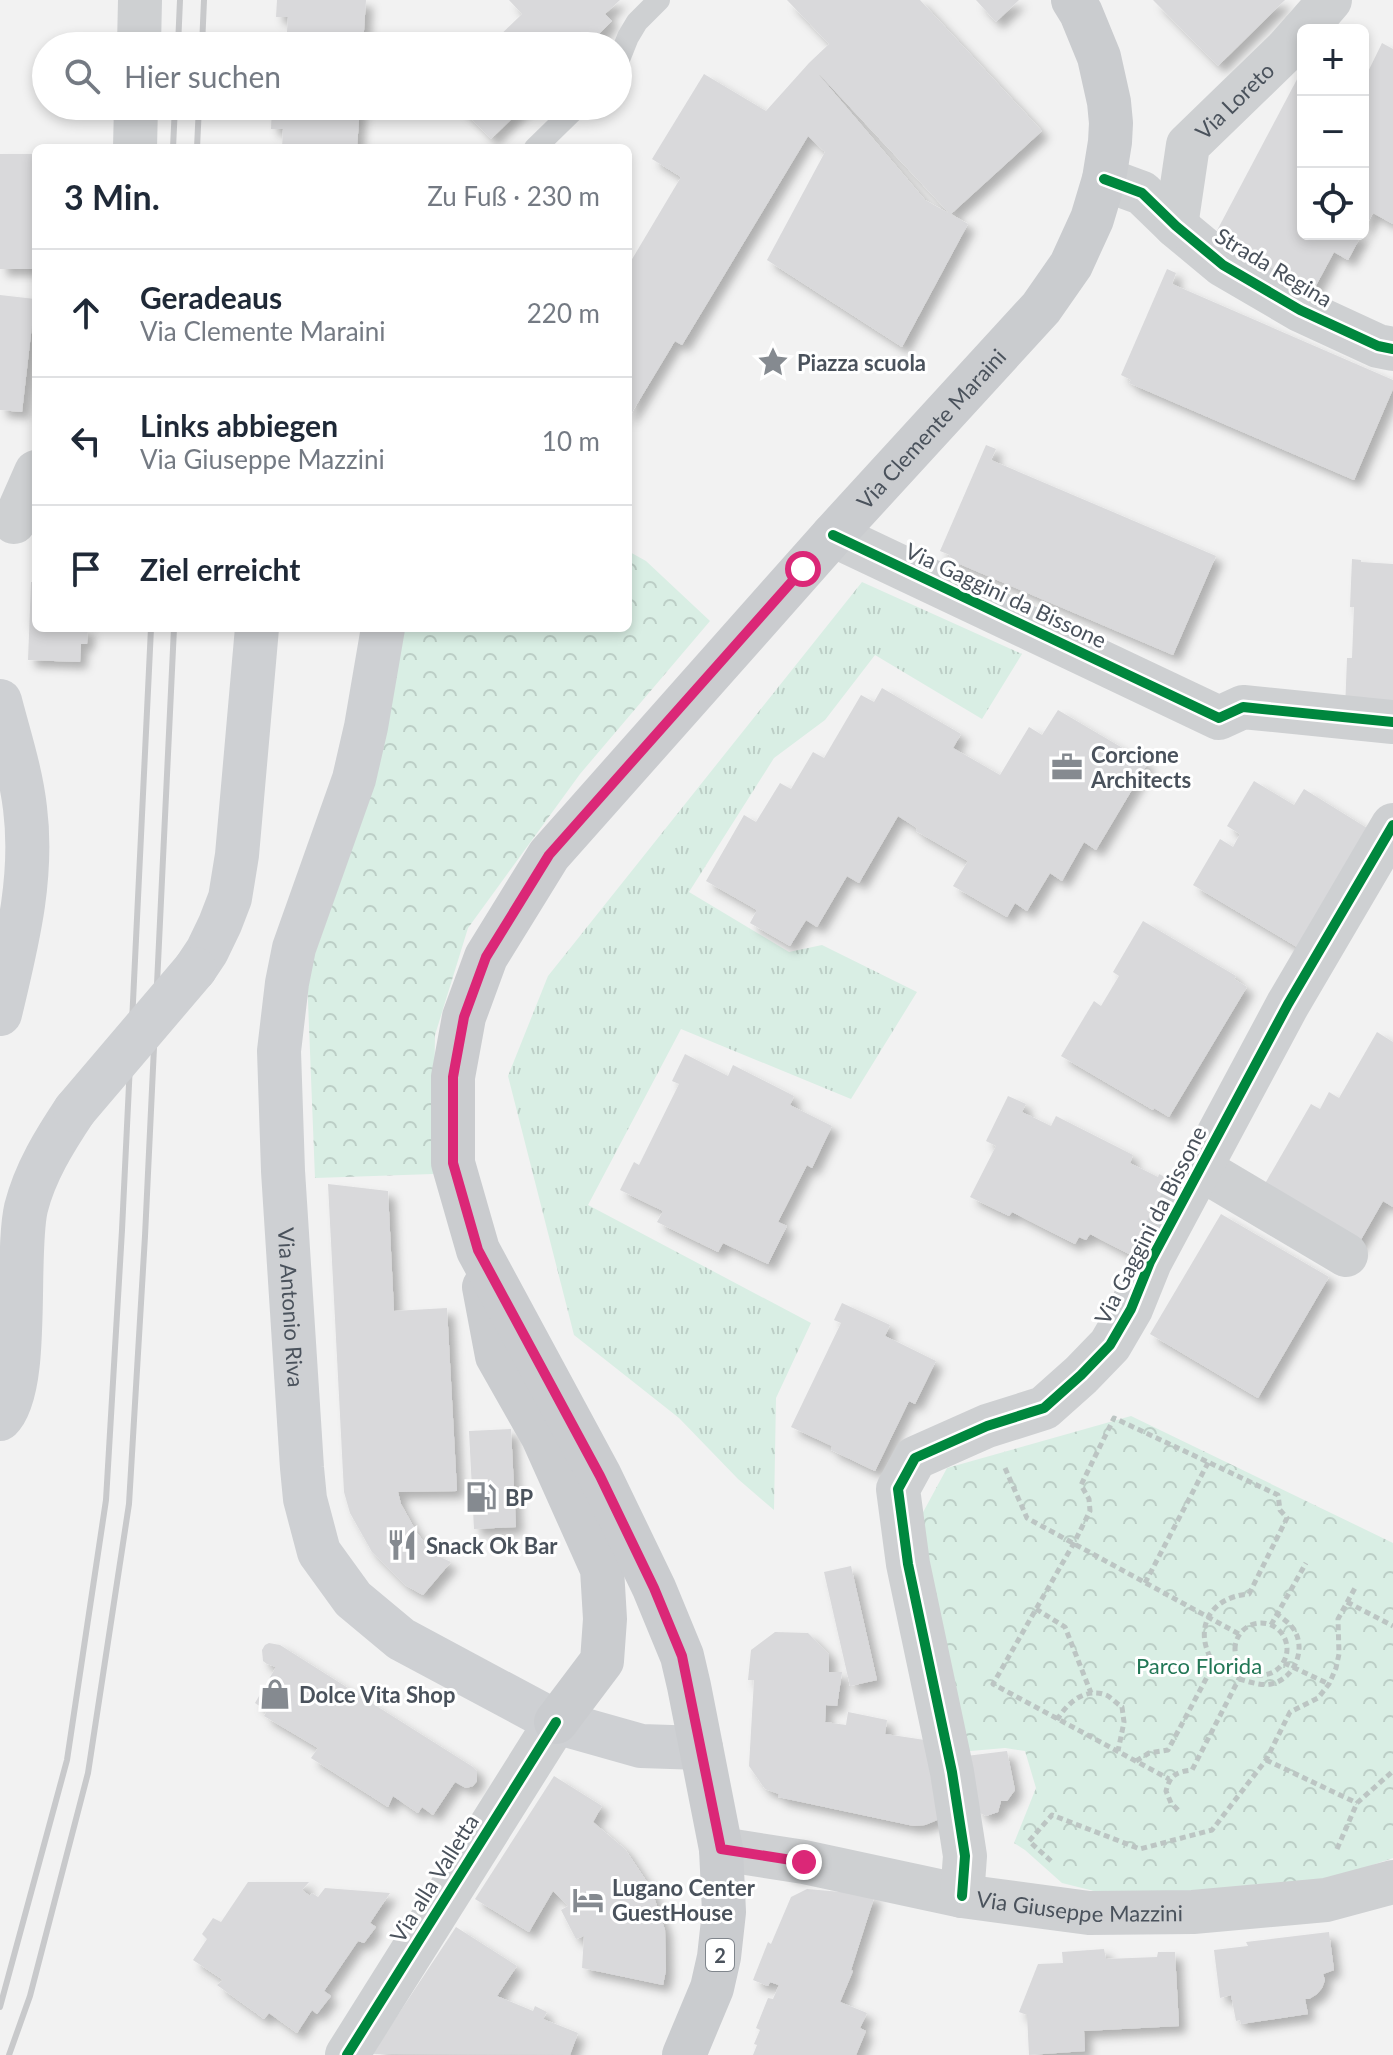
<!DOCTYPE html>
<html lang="de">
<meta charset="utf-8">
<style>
body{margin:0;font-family:Lato,sans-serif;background:#f2f2f3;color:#1f2937}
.controls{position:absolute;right:24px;top:24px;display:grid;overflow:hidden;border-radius:12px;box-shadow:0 4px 12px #0003}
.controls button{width:72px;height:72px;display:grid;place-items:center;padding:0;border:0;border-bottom:2px solid #e0e1e3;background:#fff;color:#1f2937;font:40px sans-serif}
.stop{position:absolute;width:24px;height:24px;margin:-18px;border:6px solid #db2777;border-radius:50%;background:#fff}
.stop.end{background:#db2777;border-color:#fff;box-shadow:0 2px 8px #0008}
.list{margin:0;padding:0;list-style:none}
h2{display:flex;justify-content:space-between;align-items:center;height:104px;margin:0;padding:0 32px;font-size:34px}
h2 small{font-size:26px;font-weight:400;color:#747a83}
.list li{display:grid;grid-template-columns:52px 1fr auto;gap:24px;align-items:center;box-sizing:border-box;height:128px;padding:0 32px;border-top:2px solid #e0e1e3}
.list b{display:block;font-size:30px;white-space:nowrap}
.list p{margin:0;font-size:26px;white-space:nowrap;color:#747a83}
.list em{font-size:26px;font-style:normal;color:#747a83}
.icon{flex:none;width:44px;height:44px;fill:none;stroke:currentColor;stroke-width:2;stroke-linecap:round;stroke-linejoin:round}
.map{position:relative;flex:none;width:1393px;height:2055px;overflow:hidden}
.search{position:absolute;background:#fff;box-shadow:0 4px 12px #0003;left:32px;top:32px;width:600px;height:88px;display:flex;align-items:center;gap:20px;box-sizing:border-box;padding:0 28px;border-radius:44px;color:#747a83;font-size:30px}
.panel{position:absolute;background:#fff;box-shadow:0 4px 12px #0003;left:32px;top:144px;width:600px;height:488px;border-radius:12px}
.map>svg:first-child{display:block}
</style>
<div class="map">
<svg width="1393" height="2055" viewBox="0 0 1393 2055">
<defs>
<pattern id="grass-tufts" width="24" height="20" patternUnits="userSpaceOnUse" patternTransform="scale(2)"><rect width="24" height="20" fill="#d9eee4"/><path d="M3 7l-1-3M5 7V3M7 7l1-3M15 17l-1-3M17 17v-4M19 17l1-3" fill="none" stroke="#bccec6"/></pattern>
<pattern id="park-crowns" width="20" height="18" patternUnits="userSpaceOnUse" patternTransform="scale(2)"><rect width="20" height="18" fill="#d9eee4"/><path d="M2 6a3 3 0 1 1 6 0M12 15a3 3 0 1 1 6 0" fill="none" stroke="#bccec6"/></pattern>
<filter id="shadow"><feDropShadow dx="7" dy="7" stdDeviation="4" flood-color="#0004"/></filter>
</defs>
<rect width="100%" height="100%" fill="#f2f2f2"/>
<path fill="url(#grass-tufts)" d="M862,582l160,72 -40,65 -107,-64 -50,65 -51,38 -85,134 100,60 33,-7 95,47 -66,107 -170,-70 -93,176 223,118 -35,75 -2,112 -36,-31 -59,-61 -105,-83 -66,-259 40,-100z"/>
<path fill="url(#park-crowns)" d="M628,551l18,10 64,60 -130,153 -112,154 -33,107 -2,139 -118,4 -8,-202 59,-168 39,-180h223z
M1131,1416l262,127v315l-62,21 -197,22 -72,-18 -37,-33 -11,-7 22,-55 -11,-37 -20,-3 -46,4 -38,-236 26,-48z"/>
<path fill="#d9d9db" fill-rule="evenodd" filter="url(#shadow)" d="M277,0h89l-3,46h-77l2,-29h-12z
M509,0h111l-15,14 7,7 -25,25h-98l33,-32z
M787,0h133l122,131 -91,83 17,10 -66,123 -135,-87 58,-108 -17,-16 -126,209 -7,-4 -47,78v-153l53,-89 -29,-18 52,-85 62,37 43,-48 20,-19zM819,75h1l130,139 -25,-14z
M976,0h43l-23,22z
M1153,0h132l-67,66z
M1382,43l11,6v175l-20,-11 -10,19v-150z
M1303,68v166h59l-14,26 -14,-8 -22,41 -100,-53z
M272,106h88l-3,42h-75l1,-19h-12z
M459,106h66l-34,33z
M0,154h36v115h-36z
M1167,269l9,4 -4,11 221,96v9l-39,91 -225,-97 2,-3 -10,-5z
M0,295l35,4 -13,113 -22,-2z
M986,445l10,4 -5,11 225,96 -43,99 -225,-96 2,-4 -10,-4z
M1352,559l9,1v2l32,2v145l-48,1 2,-52h5l2,-51h-4z
M31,582h5v46h52l-1,16h-6l-1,18 -52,-2z
M882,688l79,46 -8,14 47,27 29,-48 13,8 16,-25 90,53 -52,87 -12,-8 -22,39 -12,-8 -23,38 -12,-8 -8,14 -54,-31 15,-25 -52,-30 1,-3 -19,-12 -39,67 -12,-7 -30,51 -11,-7 -16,26 -40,-23 7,-13 -51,-29 38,-66 12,7 24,-39 11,6 22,-37 11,6 37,-63 13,7z
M1254,781l40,24 10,-16 63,39 -70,119 -104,-62 27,-46 13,8 7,-13 -13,-8z
M1143,921l93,55 -2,3 13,8 -78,130 -15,-9 -1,2 -92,-54 33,-55 7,5 18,-30 -6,-4z
M1377,1032l16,10v165l-10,-6 -28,49 -96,-56 52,-90 9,5 9,-17 10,6z
M685,1054l43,22 5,-11 61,31 -4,9 42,21 -20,42 -5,-3 -29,57 9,4 -19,38 -45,-21 -5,9 -61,-30 6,-11 -43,-21 14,-28 5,3 40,-81 -7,-3z
M1008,1096l18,8 -4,8 29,14 5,-10 77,39 -3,8 28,14 1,-3 20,10 -48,71 -41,-21 -4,6 -7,-3 -4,7 -63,-32 -3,4 -39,-19 26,-51 -10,-5z
M328,1184l60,7 6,120 53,-3 10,183 -59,1 3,12 16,29 13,16 10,8 11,5 -28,33 -18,-10 -33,-33 -22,-39 -6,-21z
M1221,1214l108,63 -71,121 -108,-64z
M842,1303l48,22 -5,11 51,25 -21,43 -6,-3 -34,70 -44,-21 1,-4 -41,-19 50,-104 -7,-3z
M511,1429l5,98 -42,2 -5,-98z
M851,1566l26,114 -27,6 -26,-114z
M775,1632l33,1 21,21v18h13l-5,34 -11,-1 -1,17 21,3 2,-13 39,8 -2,14 53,8 4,76 -17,7 -11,1 -136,-29 1,-3 -14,-5 -16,-23 5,-86h-6l3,-30z
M269,1643l11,2 193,122 4,4v10l-4,5 -7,2 -11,-6 -22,33 -11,-8 -4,6 -25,-17 -5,11 -77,-49 7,-10 -54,-32 3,-5 -12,-8 21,-36 -9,-3 -4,-3 -1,-11 3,-5z
M1007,1751l8,39 -8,11h-6l-3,11 -12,4 -6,-3 -22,-56z
M554,1776l48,30 -9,16 32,27 26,39 14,42 1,40 -3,15 -81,-17 2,-32 -8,3 -15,-29 7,-4 -15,-15 -24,41 -54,-33z
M248,1882h61l-7,8 8,6 2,-3 6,4 7,-9 65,5 -20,30 6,4 -12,16 -6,-2 -34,50 7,5 -14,18 -5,-4 -15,23 -28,-20 -5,6 -47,-34 6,-5 -30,-20 14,-21 -5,-5 11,-16 8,4z
M807,1889l68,6 -24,75 2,1 -13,31 27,11 -7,15 6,3 -10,24h-103l4,-10 -3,-1 6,-14 -4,-2 12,-30 5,1 6,-14 -9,-3 -2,4 -15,-6 15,-38 3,2 20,-47z
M456,1927l61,39 -20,30 36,15 2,-5 12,6 -4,7 35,14 -8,22 -198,-1z
M1329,1932l5,38 -11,4 2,6 -3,8 -5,6 -8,5h-4l3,15 -67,10 -1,-4 -4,1 -5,-26 -11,3 -6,-48 34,-4 -2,-4z
M1104,1949l2,10 51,-2 1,-5h17l4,74 -95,5 1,20 -56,4 -2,-40 -8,-3 19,-48 25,-1 -1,-11z"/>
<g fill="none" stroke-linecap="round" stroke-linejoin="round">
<path stroke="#bcc5c3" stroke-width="5" stroke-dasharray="6 4" stroke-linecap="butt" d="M1005,1468l22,50 212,116
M1145,1583l64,-122
M1347,1602l46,24
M1036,1609l29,18 26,66
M1235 1649a26 26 0 1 1 52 0a26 26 0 1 1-52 0Z
M1271,1625l35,-62
M1284,1663l45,21
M1239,1679c11,3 22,7 32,5 24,-5 37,-37 21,-57 -4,-5 -10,-9 -15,-13
M1057,1720c10,-17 28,-33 49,-25 5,2 11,9 16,12l2,15 -6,29
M1266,1760l91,43
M1136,1761l13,-8 19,-3 46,-86c-22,-34 -5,-67 35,-70l38,-76 -7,-8 -2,-15 -164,-77 -33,67 8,14 1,12 -16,32 -81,141 176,95
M1178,1810l-7,-7 -5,-12c4,-16 10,-19 26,-21l52,-101
M1337,1849l20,-46 36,-32
M1051,1861l-22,-20 23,-26 88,34 72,-19 54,-70 24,-48 28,-14 11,-14 7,-16 3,-14 -1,-35 17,-31"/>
<path stroke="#ced0d2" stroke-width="22" d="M618,62l10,-25 9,-15 22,-22
M535,148l43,-42"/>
<g stroke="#ced0d2" stroke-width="44">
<path d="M1304,30l26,-30"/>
<path d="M139,46l1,-46"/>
<path d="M135,148l1,-42"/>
<path d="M1104,179l38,14 34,33 47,39 77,45 78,36 15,3"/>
<path id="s1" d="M1176,226l12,-81 98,-95 17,-19"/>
<path d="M14,522l22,-50"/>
<path d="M833,535l386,183 24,-11 150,15"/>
<path d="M1201,1169l145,86"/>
<path id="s2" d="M721,1849l83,13 158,34 127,17 104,-1 133,-12 67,-18"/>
<path d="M962,1896l3,-40 -13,-84 -44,-208 -10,-75 17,-31 72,-32 57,-18 37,-33 29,-30 21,-36 19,-47 138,-258 105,-179"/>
<path d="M347,2055l209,-333"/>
</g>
<g stroke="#ced0d3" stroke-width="44">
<path id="s3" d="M383,628l-17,99 -12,52 -60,169 -7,35 -8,68 4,120 19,297 3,31 14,53 34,47 48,40 155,83 85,24 60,2"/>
<path d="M0,701c9,35 21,71 25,107 9,71 -9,138 -25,206"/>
<path d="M195,969l12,-18 13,-27 10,-26 7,-43 20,-227"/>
<path d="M0,1419c31,-30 15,-163 26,-211 9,-36 29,-68 49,-98"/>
</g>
<g stroke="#cacccf" stroke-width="44">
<path d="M484,1287l13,69 46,81 59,132 3,50 -3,42 -46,61"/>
<path id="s4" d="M684,2055l28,-67 7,-31 5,-45 -3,-63 -32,-163 -7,-30 -28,-68 -54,-112 -122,-226 -25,-87v-86l11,-60 22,-60 63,-102 284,-320 208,-227 30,-43 21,-46 12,-40 6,-37 1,-19 -2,-21 -10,-45 -18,-44 -8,-13"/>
</g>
<path stroke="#c8c9cb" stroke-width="6" d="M178,46l2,-46
M202,46l2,-46
M173,148l2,-42
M197,148l2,-42
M0,2007l67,-247 39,-260 16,-270 29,-602
M9,2055l21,-59 58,-223 41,-269 16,-268 29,-608"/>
<path stroke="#ced0d3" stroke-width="44" d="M75,1110l120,-141"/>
<defs>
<path id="cycleway" d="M1104,179l38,14 34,33 47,39 77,45 78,36 15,3
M833,535l386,183 24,-11 150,15
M962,1896l3,-40 -13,-84 -44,-208 -10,-75 17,-31 72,-32 57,-18 37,-33 29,-30 21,-36 19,-47 138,-258 105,-179
M347,2055l209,-333"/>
</defs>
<use href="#cycleway" stroke="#fff" stroke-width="15"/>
<use href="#cycleway" stroke="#00873e" stroke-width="10"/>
</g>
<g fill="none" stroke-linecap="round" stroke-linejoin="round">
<path stroke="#db2777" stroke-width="10" d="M803,569l-254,286 -63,102 -22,60 -11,60v86l25,87 122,226 54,112 28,68 39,193 83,13"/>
</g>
<defs>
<symbol id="sight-bare" viewBox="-9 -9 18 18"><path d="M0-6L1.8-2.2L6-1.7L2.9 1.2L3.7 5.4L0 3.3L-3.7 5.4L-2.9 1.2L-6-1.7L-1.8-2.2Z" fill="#858a90" stroke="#fff" stroke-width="2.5" paint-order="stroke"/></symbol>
<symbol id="office-bare" viewBox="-9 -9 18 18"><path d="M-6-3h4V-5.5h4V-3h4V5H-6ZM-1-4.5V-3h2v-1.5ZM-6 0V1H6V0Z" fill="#858a90" stroke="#fff" stroke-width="2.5" paint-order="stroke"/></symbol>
<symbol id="fuel-bare" viewBox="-9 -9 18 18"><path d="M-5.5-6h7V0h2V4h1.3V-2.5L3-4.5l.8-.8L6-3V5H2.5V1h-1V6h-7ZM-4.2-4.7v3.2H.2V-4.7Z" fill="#858a90" stroke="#fff" stroke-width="2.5" paint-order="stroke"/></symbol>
<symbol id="restaurant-bare" viewBox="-9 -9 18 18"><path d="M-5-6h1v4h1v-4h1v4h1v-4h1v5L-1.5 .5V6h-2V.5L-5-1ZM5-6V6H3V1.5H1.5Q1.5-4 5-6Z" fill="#858a90" stroke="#fff" stroke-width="2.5" paint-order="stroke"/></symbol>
<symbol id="shop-bare" viewBox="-9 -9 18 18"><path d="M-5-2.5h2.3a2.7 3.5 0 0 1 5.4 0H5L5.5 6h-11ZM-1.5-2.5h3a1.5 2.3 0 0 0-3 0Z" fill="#858a90" stroke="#fff" stroke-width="2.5" paint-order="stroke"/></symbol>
<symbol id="hotel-bare" viewBox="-9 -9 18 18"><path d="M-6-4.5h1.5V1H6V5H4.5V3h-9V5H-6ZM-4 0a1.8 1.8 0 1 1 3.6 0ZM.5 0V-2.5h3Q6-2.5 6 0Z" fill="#858a90" stroke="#fff" stroke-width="2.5" paint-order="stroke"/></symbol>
</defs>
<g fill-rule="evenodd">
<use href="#sight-bare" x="751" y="340" width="44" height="44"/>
<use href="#office-bare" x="1045" y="745" width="44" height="44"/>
<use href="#fuel-bare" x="459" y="1475" width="44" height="44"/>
<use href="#restaurant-bare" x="380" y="1523" width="44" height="44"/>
<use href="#shop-bare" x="253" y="1672" width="44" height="44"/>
<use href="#hotel-bare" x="566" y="1878" width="44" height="44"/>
</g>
<g text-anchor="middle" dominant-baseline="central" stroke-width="6" stroke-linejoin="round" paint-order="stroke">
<rect fill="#fff" stroke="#80868d" stroke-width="2" x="706" y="1939" width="28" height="32" rx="6"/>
<g font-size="20" font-weight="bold" fill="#4a525c">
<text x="720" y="1955">2</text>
</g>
<g font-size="22" fill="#4a525c" stroke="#fff">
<text stroke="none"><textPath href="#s1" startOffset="146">Via Loreto</textPath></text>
<text transform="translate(1274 267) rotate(31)">Strada Regina</text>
<text stroke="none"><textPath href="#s4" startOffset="1858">Via Clemente Maraini</textPath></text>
<text transform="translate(1006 595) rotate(25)">Via Gaggini da Bissone</text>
<text transform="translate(1150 1225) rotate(-63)">Via Gaggini da Bissone</text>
<text stroke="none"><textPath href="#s3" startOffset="694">Via Antonio Riva</textPath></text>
<text transform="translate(434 1878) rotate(-58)">Via alla Valletta</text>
<text stroke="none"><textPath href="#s2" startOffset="364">Via Giuseppe Mazzini</textPath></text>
</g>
<g font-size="22" font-weight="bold" fill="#4a525c" stroke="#fff" text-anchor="start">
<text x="797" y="362">Piazza scuola</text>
<text x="1091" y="754">Corcione<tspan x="1091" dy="25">Architects</tspan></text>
<text x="505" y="1497">BP</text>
<text x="426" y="1545">Snack Ok Bar</text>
<text x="299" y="1694">Dolce Vita Shop</text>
<text x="612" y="1887">Lugano Center<tspan x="612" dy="25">GuestHouse</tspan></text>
</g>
<g font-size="22" fill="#227756" stroke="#fff">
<text x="1199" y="1665">Parco Florida</text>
</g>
</g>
</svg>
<div class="controls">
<button>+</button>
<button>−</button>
<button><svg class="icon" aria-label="locate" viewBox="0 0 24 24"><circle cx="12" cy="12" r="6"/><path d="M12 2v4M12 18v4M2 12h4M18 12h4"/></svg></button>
</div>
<div class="stop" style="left:803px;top:569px"></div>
<div class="stop end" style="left:804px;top:1862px"></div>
<div class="search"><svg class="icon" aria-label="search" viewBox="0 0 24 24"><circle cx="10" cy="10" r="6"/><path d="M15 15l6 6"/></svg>Hier suchen</div>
<section class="panel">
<h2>3 Min.<small>Zu Fuß · 230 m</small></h2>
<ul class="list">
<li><svg class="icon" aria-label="ahead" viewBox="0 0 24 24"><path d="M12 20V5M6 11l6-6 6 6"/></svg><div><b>Geradeaus</b><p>Via Clemente Maraini</p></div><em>220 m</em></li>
<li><svg class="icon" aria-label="left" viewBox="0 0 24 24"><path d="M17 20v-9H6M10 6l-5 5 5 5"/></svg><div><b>Links abbiegen</b><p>Via Giuseppe Mazzini</p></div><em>10 m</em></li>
<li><svg class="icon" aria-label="arrive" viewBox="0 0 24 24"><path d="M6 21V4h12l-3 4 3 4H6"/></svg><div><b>Ziel erreicht</b></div></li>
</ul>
</section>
</div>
